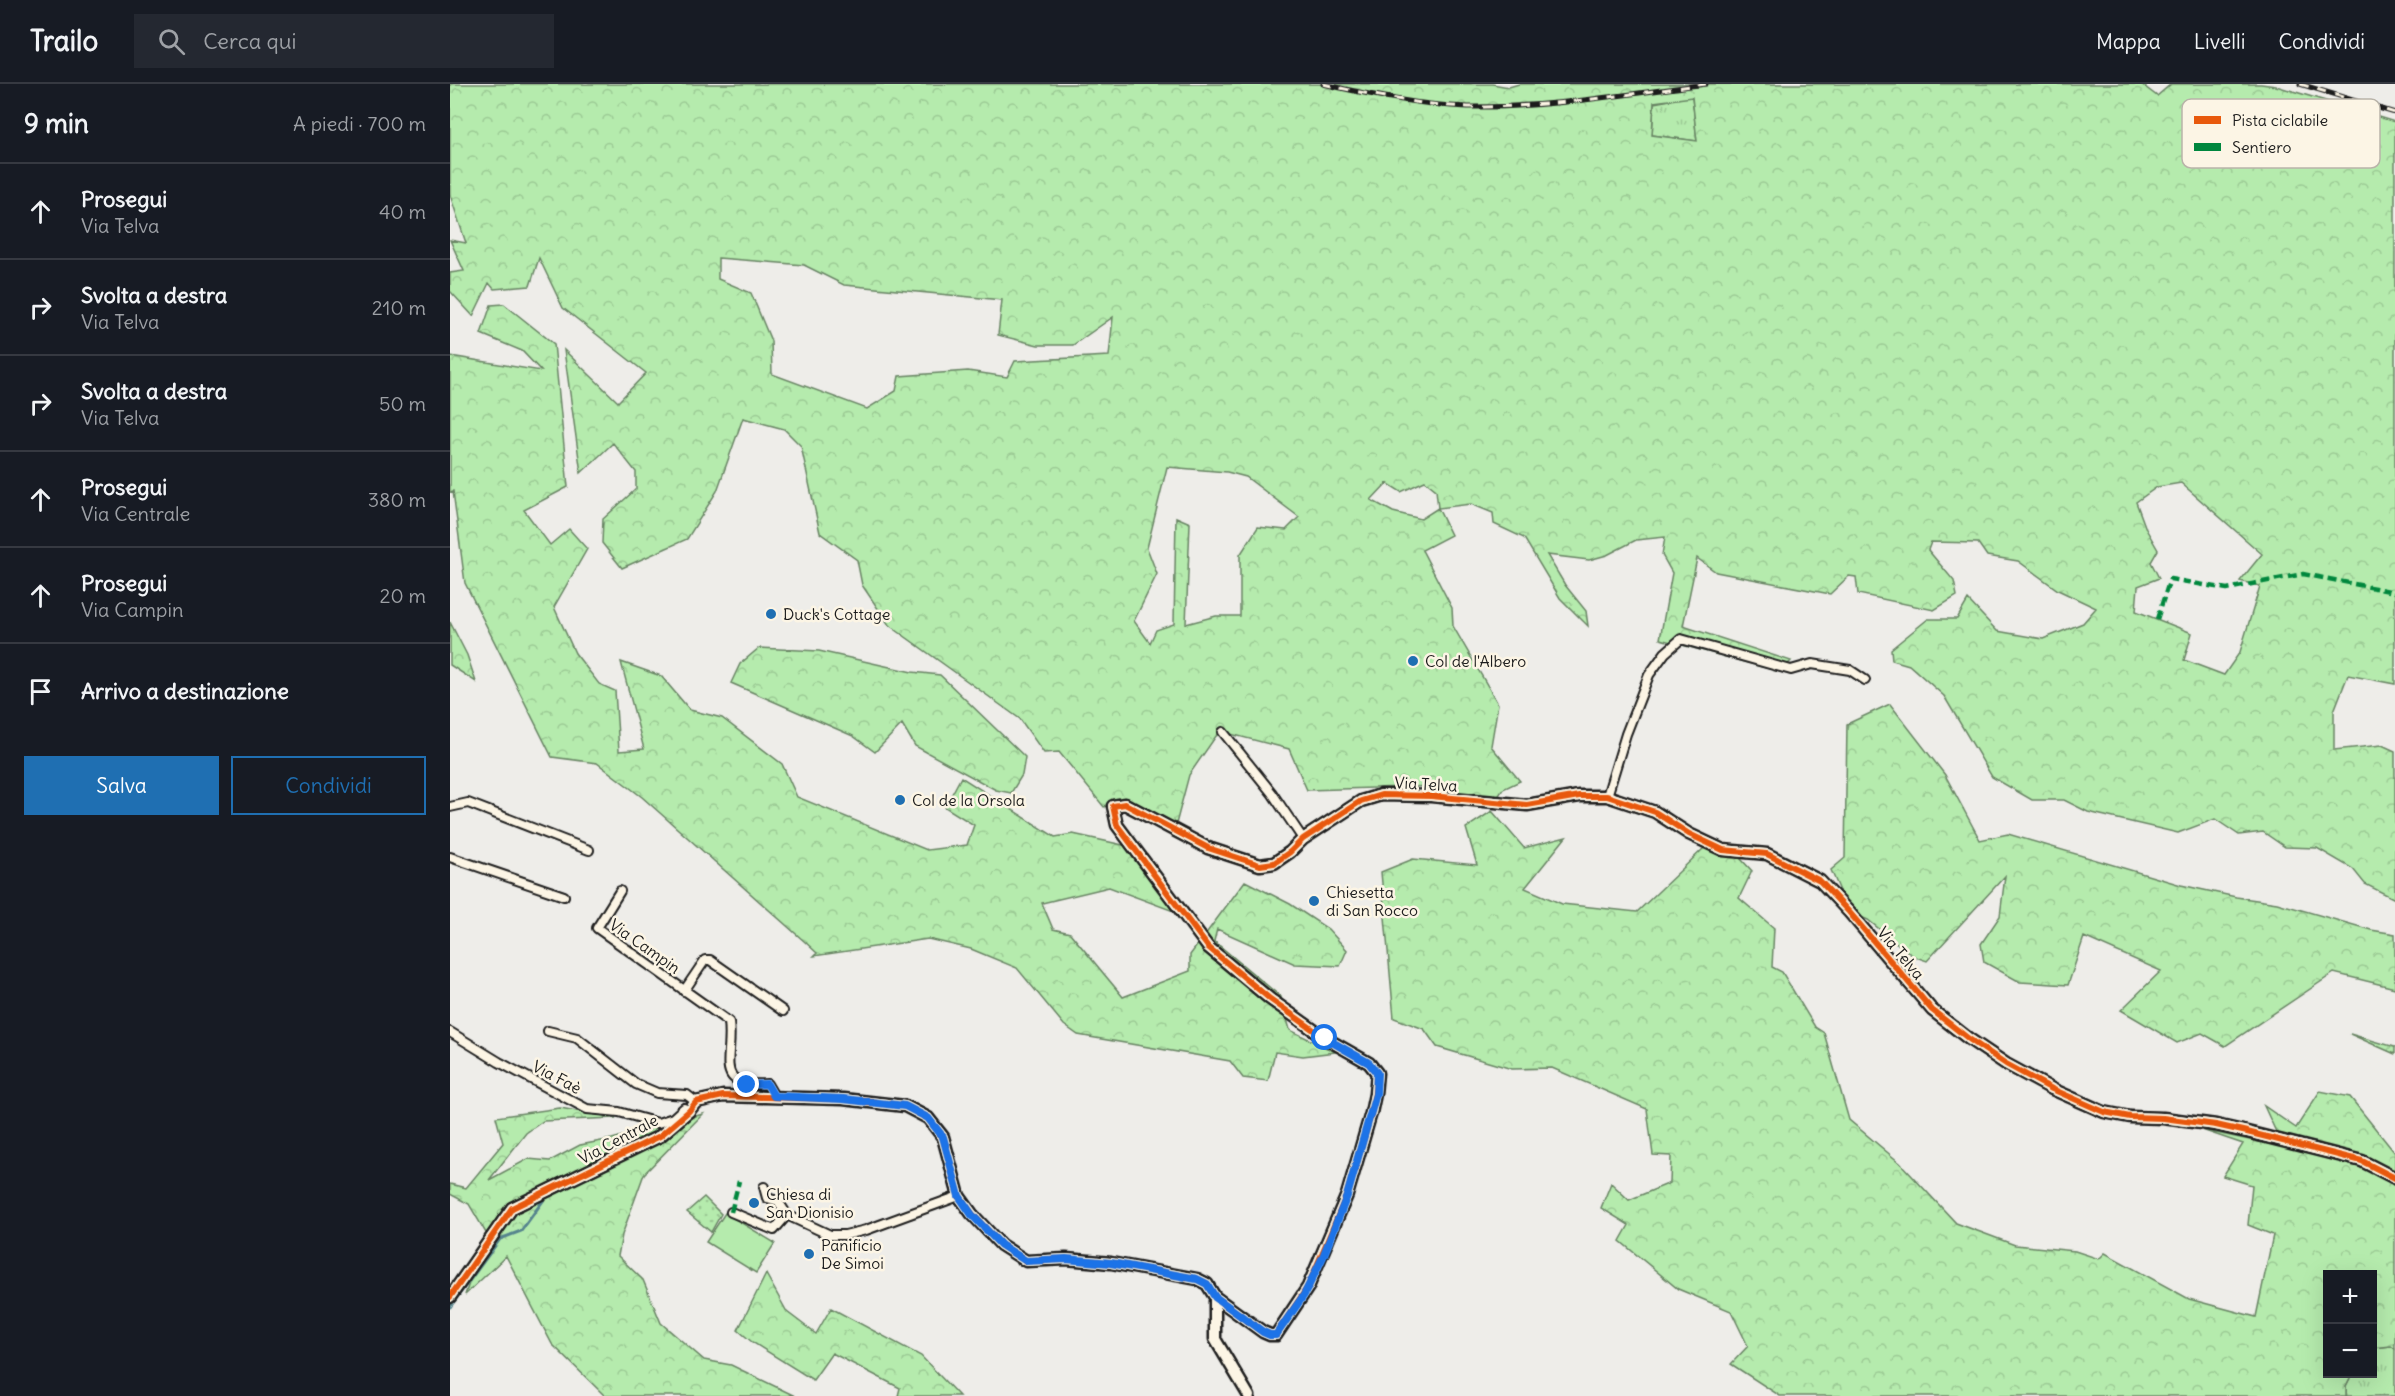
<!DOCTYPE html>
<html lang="it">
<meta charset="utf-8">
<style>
body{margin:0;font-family:Delius,sans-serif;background:#242831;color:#f1f3f6}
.controls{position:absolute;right:18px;bottom:18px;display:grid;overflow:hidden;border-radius:0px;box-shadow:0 6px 24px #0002}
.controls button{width:54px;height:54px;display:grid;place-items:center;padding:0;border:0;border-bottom:2px solid #363941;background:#171b24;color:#f1f3f6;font:30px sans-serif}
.stop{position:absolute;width:18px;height:18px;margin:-14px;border:4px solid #1a73e8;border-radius:50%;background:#fff}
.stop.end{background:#1a73e8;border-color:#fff;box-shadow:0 2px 6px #0008}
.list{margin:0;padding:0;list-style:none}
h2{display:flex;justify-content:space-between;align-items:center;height:78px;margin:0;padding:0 24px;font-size:26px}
h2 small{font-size:20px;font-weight:400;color:#9ea1a6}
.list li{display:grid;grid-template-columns:39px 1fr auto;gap:18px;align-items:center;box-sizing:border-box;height:96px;padding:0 24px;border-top:2px solid #363941}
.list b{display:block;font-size:22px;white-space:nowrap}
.list p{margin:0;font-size:20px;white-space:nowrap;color:#9ea1a6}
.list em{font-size:20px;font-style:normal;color:#9ea1a6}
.actions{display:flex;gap:12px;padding:18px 24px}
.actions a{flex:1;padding:14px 0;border:2px solid #1f6fb2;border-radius:0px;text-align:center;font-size:21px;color:#1f6fb2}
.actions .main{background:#1f6fb2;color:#fff}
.icon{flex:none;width:33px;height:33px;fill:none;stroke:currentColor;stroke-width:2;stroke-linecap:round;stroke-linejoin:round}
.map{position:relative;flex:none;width:1945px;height:1312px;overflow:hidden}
header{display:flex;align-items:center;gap:36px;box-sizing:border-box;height:84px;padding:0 30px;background:#171b24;border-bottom:2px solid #363941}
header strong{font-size:28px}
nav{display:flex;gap:33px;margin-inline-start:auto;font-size:21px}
.search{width:420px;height:54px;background:#242831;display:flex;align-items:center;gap:15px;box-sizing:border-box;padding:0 21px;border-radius:0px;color:#9ea1a6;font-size:22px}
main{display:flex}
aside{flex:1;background:#171b24}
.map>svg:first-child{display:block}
</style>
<header>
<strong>Trailo</strong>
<div class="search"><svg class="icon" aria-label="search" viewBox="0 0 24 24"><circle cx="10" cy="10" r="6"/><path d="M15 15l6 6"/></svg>Cerca qui</div>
<nav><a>Mappa</a><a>Livelli</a><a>Condividi</a></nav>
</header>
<main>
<aside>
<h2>9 min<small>A piedi · 700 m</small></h2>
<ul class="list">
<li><svg class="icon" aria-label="ahead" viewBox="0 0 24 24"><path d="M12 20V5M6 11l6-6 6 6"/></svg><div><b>Prosegui</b><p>Via Telva</p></div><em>40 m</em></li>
<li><svg class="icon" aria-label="right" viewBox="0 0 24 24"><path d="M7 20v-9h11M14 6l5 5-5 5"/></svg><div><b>Svolta a destra</b><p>Via Telva</p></div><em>210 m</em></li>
<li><svg class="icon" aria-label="right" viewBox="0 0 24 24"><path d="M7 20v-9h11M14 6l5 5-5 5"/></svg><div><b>Svolta a destra</b><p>Via Telva</p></div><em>50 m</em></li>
<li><svg class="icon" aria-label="ahead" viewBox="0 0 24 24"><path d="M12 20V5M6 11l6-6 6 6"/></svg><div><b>Prosegui</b><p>Via Centrale</p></div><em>380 m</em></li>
<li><svg class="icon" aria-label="ahead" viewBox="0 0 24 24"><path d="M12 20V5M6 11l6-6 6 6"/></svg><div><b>Prosegui</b><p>Via Campin</p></div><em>20 m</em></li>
<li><svg class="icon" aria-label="arrive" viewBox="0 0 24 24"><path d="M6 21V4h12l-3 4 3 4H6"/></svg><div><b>Arrivo a destinazione</b></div></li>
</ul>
<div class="actions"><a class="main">Salva</a><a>Condividi</a></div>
</aside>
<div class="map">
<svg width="1945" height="1312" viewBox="0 0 1945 1312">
<defs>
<pattern id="grass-tufts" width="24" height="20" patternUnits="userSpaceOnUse" patternTransform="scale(1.5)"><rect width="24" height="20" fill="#b5ebad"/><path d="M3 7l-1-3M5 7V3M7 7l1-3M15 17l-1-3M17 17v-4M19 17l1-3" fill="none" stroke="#9bc994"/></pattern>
<pattern id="forest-crowns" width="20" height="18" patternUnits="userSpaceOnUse" patternTransform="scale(1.5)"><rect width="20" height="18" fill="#b5ebad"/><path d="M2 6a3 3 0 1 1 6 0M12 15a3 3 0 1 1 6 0" fill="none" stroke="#9bc994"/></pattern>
<pattern id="park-dots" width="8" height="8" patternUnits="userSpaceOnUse" patternTransform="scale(1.5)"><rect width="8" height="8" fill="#b5ebad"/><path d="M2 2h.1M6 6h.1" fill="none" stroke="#9bc994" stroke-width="1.8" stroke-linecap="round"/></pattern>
</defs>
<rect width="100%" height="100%" fill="#eeede9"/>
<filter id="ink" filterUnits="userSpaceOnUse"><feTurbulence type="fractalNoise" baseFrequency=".0167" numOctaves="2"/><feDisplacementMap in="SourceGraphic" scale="12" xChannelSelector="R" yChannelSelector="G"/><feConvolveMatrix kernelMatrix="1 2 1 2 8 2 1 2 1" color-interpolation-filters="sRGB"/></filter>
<g filter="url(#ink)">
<path fill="url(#grass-tufts)" stroke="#688464" stroke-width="1.5" d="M1242,12l5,45 -45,-6 2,-32z
M1941,1262l4,3v47h-49v-10l6,-12h20l1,-26z"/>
<path fill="url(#forest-crowns)" stroke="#688464" stroke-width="1.5" fill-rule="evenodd" d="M0,0h1042l17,3 10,-3h622l16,12 14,-12h90l15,2 119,36v562l-47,-9 -14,36v39l48,-5 13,6v148l-30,-15 -12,-15 -36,-21 -32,-1 -22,-15 -24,3 -24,-16 -37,14 -90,-21 -24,-12h-32l-40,-23 -48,-81 -35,-31 -17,-5 -1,-11 37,-30h29l11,-19 29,31 46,8 40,-16 13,-15 -38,-18 -40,-29 -31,-5 -9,-13 -47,-1 -3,8 26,31 3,15 -23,14 -76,-16 -2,-17 -7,-1 -19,18 -114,-22 -19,-14 -14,68 108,35 -11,11 -120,-33 12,-66 -10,-18 3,-18 -29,3 -29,15 -18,5 -42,-5 18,30 21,26 2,15 -28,-28 -36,-60 -30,-14 -1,-11 -22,-9 -33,4 13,27 -29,15 30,58 1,18 45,78 -7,42 29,35 -17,8 -9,14 -54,-17 -133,4 -18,-41 -66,-17 -7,4 -27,39 -13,49 -48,-24 -24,7 -45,-55 -15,1 -24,-34 -131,-94 -27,-40 -5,-25 -37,-27 -19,-87 -17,-17 -41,-11 -26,73 -30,48 -65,29 -20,-25 1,-24 33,-30v-17l-23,-29 -32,30 -17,-123 54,52 28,-29 -83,-65 -24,-50 -9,28 -36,3 -5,-6 -16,33 -23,-25v-18l14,-2 -14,-31 16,3 -16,-48zM1242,13l5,44 -45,-6 2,-33zM268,174l86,7 40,20 158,15 -4,35 40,10h35l40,-28 -4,39 -94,5 -8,16 -39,-6 -69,5 -3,15 -29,18 -95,-35 -1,-33 -20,-48 -33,-14zM717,383l60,5 19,5 53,40 -13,13 -28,-3 -18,28v61h-24l-30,8 4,-101 -14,-6 -2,107 -18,6 -6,13 -16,-22 23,-47 -10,-26zM975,397l11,9 2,18 -17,11 -28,-7 -22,-12 16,-17 14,9zM1731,399l81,71 -22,27 20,5 -20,66 -16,23 -40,-15 8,-27 -56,-22 2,-25 21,-8 -8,-16 7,-12 -12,-21 -10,-27 21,-15z
M54,220l50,40 14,143 -44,23 26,35 19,-16 18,20 -33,58 21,46 24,31 16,7 4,60 25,-2 -23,-87 40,14 29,34 32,8 60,46 15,33 130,53 40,-5 7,-20 -29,-18 16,-30 94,60 18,-3 59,13 52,68 -75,-28 -67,16 11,26 17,4 53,64 67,-26v-16l55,-74 45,23 38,25 19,21 -7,16 -45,-2 -78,-35 -3,12 67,56 9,33 45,22 -32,4 -28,-4 -7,29 -25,-3 -13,-17 -152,-26 -14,-10 -47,-57 -46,-19 -43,-10 -114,17 3,-3 -13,-12 -162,-144 -45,-34 -45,-6 -87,-174 -12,-92 -3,1v-136l91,15 -19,-20 -41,-17 10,-29z
M0,538l17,33 9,27 -26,-17z
M309,564l60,3 93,21 28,3 85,82 -3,18 -11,18 -15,-3 -81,-44 -13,-22 -27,28 -22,-16 -122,-53 9,-19z
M1440,620l55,71 35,65 28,-6 173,51 55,12 41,6 94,27 24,4v54l-61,-15 -109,73 -23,-13 -25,10 -56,-33 40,-39 -77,-34 -16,48 -48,-3 -36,-20 -3,-18 19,-28 5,-40 -78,85 -14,-5 -45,-36 -19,-8 -18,-42 14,-12 2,-134z
M1042,727l32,37 42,-11 -41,51 37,16 75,8 67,-64 36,10 12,13 -13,27 35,30 -2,39 10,5 33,55 9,6 25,87 51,43 56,60 59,22 60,6 24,8 6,-6 84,46 67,18 17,-82 -25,-10 4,-40 -29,-9 20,-32 -41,-14 81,17 -19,-41 32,22 24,-37 30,6 45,56v196l-4,-3 -18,2 -1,-74h-44v100h24l-6,12v10h-566l-49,-32 17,-18 -17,-35 -53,-22 -58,-48 9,-16 -28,-17 10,-25 18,17 41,-17 1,-27 -18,-1 -6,-46 -95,-41 -40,1 -75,-22 -13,-18 -30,-11 -13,-146 32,-13 64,6 -11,-37z
M1900,950l45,13v7z
M110,1024l56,10 -73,3 -17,12 -37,47 39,-21 22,2 30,-16 32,-6 91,-25 -59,60 -22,61 -4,21 25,24 18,43 43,37 27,5 64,31h-190l-53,-52 -46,-88 -41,39 21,-62 -17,-29 -19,-10v-10l16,4 37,-45 -7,-26z
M316,1190l21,38 29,22 15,-26 90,48 38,40h-61l2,-8 -68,-35 -19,27 -61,-38 -14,-12z"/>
<path fill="url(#park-dots)" stroke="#688464" stroke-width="1.5" d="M254,1113l17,17 -10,18 -24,-20z"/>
<path fill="#b5ebad" stroke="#688464" stroke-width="1.5" d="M275,1129l50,30 -19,30 -50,-31z"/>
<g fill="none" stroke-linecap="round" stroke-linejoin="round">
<path stroke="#55848d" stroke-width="3" d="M0,1223l50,-68 21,-8 24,-33 19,-10"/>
<defs>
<path id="street" d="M773,648l49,61 31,46
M1157,712l19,-62 23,-59 16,-22 16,-14 110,31 21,-6 38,6 15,10
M0,723l18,-4 121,47
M0,773l114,39
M170,807l-23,37 132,94c5,37 -18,65 38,62l7,12
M234,907l21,-31h5l73,51
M98,947l29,7 59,46 21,9 30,2 9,7
M0,948l49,30 88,47 32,3 39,11 15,-5 11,-10 5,3
M314,1103l3,11 11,3 9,14 43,20h15l21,-5 93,-34
M281,1128l43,18 13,-15"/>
<path id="secondary" d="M0,1213l62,-89 148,-72 29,-25 7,-9 27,-6 120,3 62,7 23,12 15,19 16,59 13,18 29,31 25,16 40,-2 45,4 86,16 10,5 8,13 48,35 7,3h6l32,-48 39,-92 24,-82 4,-19 2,-21 -8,-10 -44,-25 -55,-39 -62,-52 -91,-122 -4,-19 12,-2 83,44 52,17 14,-2 16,-11 13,-13 58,-38 20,-6 50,1 96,9 52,-9h28l48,16 34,22 34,16 44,4 53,27 29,31 83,98 37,29 37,25 46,25 52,23 26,5 33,1 53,7 31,7 115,29 33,17
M765,1213v42l34,57"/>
</defs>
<use href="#street" stroke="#1c1c1c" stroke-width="12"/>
<use href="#secondary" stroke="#1c1c1c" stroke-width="15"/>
<use href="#street" stroke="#fcf5e5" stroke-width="8"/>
<use href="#secondary" stroke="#fcf5e5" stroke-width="10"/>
<defs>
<path id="rail" d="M873,0c48,11 96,21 145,23 80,1 160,-13 238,-23
M1850,0l95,29"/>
</defs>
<use href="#rail" stroke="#1c1c1c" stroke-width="5"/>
<use href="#rail" stroke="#fcf5e5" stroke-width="3" stroke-dasharray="9" stroke-linecap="butt"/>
<path stroke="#00873e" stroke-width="4.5" stroke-dasharray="9 4.5" stroke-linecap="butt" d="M1707,535l13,-40 57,10 76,-15 92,18
M281,1128l8,-31"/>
<defs>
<path id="cycleway" d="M0,1213l62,-89 148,-72 29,-25 7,-9 27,-6 120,3 62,7 23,12 15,19 16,59 13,18 29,31 25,16 40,-2 45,4 86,16 10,5 8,13 48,35 7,3h6l32,-48 39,-92 24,-82 4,-19 2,-21 -8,-10 -44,-25 -55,-39 -62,-52 -91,-122 -4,-19 12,-2 83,44 52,17 14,-2 16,-11 13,-13 58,-38 20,-6 50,1 96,9 52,-9h28l48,16 34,22 34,16 44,4 53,27 29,31 83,98 37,29 37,25 46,25 52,23 26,5 33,1 53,7 31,7 115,29 33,17"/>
</defs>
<use href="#cycleway" stroke="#fcf5e5" stroke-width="10"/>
<use href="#cycleway" stroke="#e8590c" stroke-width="6"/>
</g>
</g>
<g fill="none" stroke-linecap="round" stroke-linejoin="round" filter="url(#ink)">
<path stroke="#1a73e8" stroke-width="8" d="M297,1001l20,-1 7,12 69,3 62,7 23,12 15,19 16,59 13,19 29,30 25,16 40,-2 45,4 86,16 10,5 8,13 48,35 7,3h6l28,-40 19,-38 24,-61 29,-102 1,-21 -8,-10 -44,-25"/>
</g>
<g fill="#1f6fb2" stroke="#fcf5e5" stroke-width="2">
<circle cx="321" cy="530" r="6"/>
<circle cx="963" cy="577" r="6"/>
<circle cx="450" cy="716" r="6"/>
<circle cx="864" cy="817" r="6"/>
<circle cx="304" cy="1119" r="6"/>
<circle cx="359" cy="1170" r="6"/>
</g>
<g text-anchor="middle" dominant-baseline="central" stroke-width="5" stroke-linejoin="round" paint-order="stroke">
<g font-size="16" fill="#1c1c1c" stroke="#fcf5e5" text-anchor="start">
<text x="333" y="530">Duck's Cottage</text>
<text x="975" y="577">Col de l'Albero</text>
<text x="462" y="716">Col de la Orsola</text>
<text x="876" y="808">Chiesetta<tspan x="876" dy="18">di San Rocco</tspan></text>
<text x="316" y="1110">Chiesa di<tspan x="316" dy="18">San Dionisio</tspan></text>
<text x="371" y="1161">Panificio<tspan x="371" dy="18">De Simoi</tspan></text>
</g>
<g font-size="16" fill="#1c1c1c" stroke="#fcf5e5">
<text transform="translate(976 700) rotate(3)">Via Telva</text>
<text transform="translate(195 862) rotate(35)">Via Campin</text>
<text transform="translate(1451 869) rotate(50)">Via Telva</text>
<text transform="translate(107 993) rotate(28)">Via Faè</text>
<text transform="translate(168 1055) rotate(-28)">Via Centrale</text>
</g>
</g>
<rect x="1732" y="15" width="198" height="69" rx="9" fill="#fcf5e5" stroke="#b9b4a9" stroke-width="1.5"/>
<rect x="1744" y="32" width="27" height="8" fill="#e8590c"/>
<rect x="1744" y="59" width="27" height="8" fill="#00873e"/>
<g font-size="16" fill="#1c1c1c">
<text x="1782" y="42">Pista ciclabile</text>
<text x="1782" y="69">Sentiero</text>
</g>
</svg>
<div class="controls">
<button>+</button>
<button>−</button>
</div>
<div class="stop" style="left:875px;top:954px"></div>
<div class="stop end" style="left:297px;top:1001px"></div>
</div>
</main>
